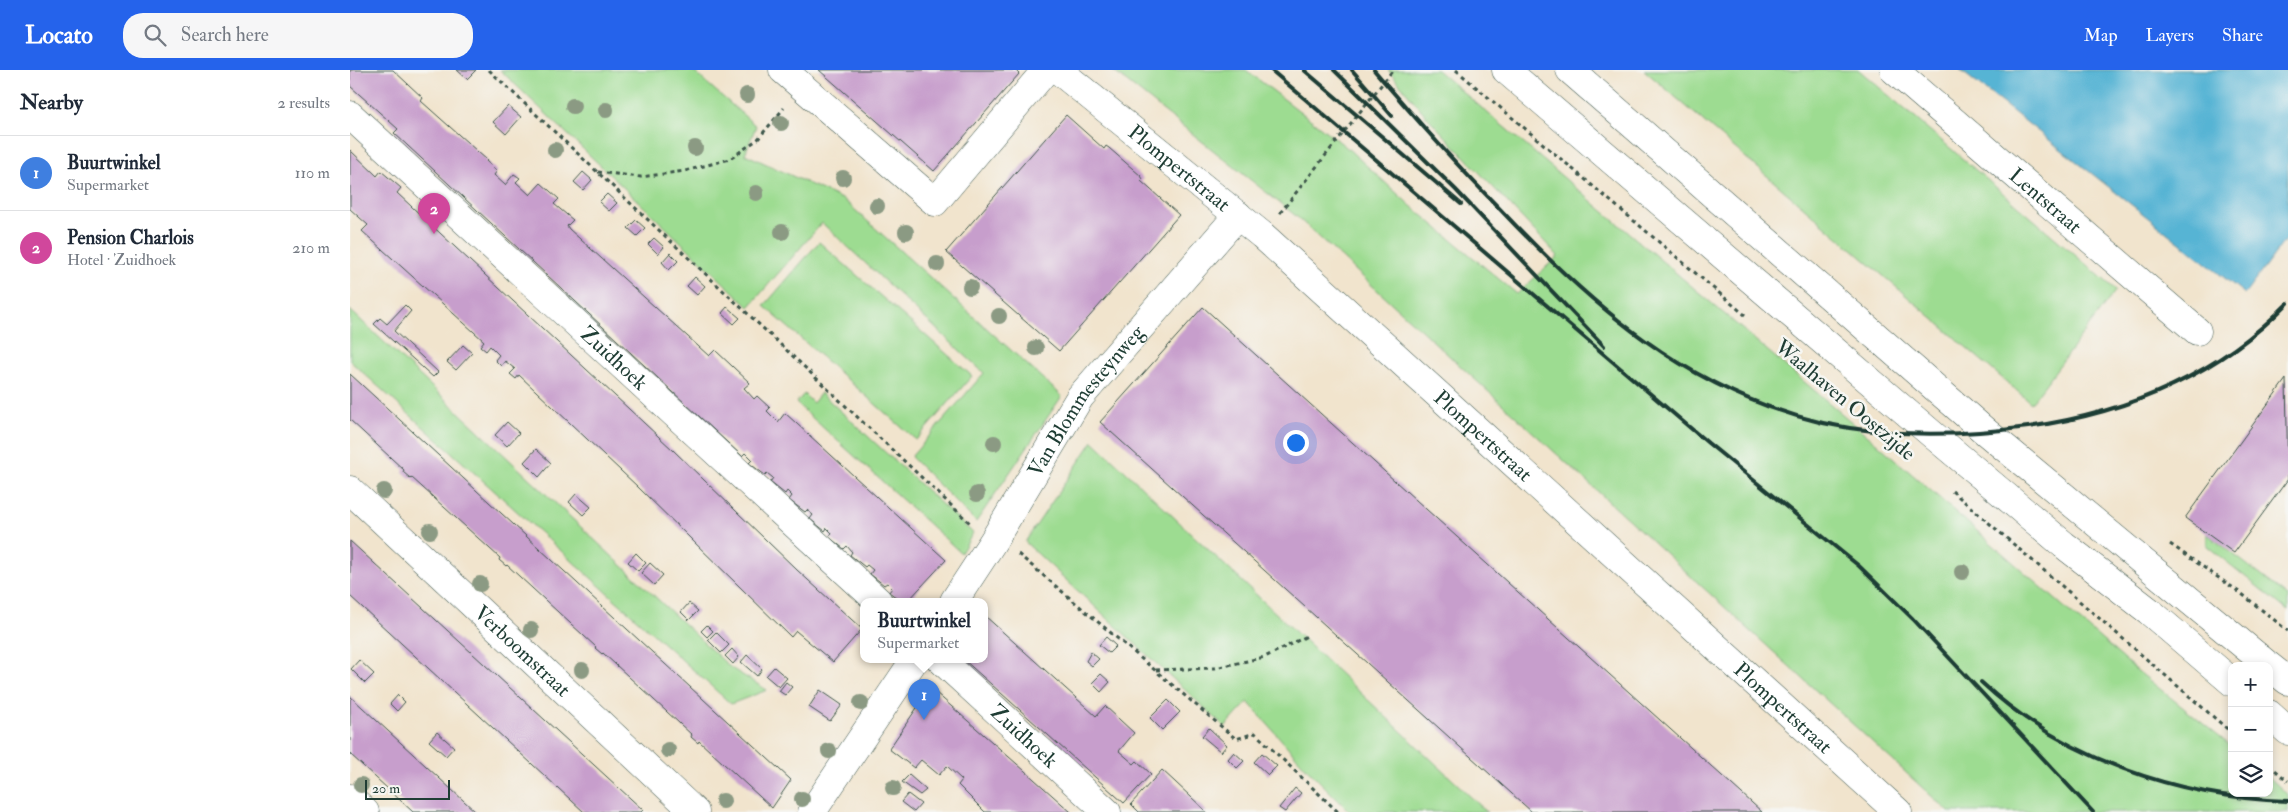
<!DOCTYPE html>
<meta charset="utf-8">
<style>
body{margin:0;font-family:"IM FELL Double Pica",serif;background:#f6f6f7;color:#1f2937}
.controls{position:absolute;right:15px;bottom:15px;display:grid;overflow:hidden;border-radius:10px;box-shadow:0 2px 8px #0003}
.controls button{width:45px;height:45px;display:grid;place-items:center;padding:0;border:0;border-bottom:1px solid #e0e1e3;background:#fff;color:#1f2937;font:25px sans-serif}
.scale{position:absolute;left:15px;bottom:12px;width:85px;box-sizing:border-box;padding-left:5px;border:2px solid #1f3d34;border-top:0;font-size:14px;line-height:18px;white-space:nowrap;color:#1f3d34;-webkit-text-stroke:4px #f6f6f2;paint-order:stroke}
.you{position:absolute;left:945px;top:372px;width:18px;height:18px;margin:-12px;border:4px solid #fff;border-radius:50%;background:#1a73e8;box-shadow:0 0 0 8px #1a73e833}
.badge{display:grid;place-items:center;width:32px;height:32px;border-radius:50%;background:#2563eb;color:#fff;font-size:16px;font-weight:700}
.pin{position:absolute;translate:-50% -41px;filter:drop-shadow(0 1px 2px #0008)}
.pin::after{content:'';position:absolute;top:26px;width:18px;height:15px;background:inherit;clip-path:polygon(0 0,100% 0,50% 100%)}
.popup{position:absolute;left:510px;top:528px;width:128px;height:65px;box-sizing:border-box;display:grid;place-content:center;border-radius:10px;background:#fff;filter:drop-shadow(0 1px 4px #0005);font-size:16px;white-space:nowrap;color:#747a83}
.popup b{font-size:19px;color:#1f2937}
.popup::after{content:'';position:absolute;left:50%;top:100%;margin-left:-10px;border:10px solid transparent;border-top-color:#fff}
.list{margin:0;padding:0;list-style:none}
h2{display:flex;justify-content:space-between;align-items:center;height:65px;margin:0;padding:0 20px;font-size:21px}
h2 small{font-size:16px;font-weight:400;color:#747a83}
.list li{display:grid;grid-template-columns:32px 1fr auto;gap:15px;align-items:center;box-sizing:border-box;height:75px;padding:0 20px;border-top:1px solid #e0e1e3}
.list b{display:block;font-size:19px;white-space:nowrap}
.list p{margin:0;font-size:16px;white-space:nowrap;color:#747a83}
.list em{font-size:16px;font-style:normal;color:#747a83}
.icon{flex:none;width:28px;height:28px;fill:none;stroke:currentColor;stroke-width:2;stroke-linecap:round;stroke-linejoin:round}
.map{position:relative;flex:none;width:1938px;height:742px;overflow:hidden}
header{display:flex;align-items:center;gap:30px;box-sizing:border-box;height:70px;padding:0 25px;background:#2563eb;color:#fff}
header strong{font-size:24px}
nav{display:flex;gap:28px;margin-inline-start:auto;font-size:18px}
.search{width:350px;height:45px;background:#f6f6f7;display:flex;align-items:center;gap:12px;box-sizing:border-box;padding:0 18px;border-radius:20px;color:#747a83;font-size:19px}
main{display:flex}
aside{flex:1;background:#fff}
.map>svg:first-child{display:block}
</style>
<header>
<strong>Locato</strong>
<div class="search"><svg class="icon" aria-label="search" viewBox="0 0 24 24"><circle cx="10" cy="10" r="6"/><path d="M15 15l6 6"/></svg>Search here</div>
<nav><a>Map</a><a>Layers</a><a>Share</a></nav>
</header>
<main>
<aside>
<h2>Nearby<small>2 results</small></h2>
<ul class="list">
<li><span class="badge" style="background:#3f7fe0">1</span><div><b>Buurtwinkel</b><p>Supermarket</p></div><em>110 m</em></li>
<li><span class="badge" style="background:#d1479c">2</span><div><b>Pension Charlois</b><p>Hotel · Zuidhoek</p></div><em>210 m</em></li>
</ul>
</aside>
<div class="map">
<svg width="1938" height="742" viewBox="0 0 1938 742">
<rect width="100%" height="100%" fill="#f6f6f2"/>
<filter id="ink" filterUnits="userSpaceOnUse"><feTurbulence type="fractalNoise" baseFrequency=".02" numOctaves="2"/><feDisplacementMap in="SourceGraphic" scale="10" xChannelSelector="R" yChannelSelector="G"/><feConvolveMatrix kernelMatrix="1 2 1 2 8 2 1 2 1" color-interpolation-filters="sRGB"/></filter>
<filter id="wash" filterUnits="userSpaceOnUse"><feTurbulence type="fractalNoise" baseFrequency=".0096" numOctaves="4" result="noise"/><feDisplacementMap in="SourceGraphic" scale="20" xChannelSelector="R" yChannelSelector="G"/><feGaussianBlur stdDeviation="1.12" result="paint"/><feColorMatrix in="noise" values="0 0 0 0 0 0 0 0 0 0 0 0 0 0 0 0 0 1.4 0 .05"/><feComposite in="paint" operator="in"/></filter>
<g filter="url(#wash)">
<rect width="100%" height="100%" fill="#f1e4cd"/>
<path fill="#9ddc91" stroke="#5e8c62" d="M150,0h192l64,56 -11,28 99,46 218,196 -86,126 -65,-65 73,-84 -162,-150 -73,84z
M762,0h134l99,76 66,60 106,88 41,-38 -130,-138 -40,-48h49l444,377 253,221 98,79v46h37v-16l19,18v17h-339l-653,-596z
M1294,0h215l257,220 -85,113z
M469,172l153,134 -56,64 -152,-134z
M0,240l381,358 36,22 -36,14 -381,-343z
M471,323l152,140 -12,20 -165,-150 8,-9 9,9z
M743,371l394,371h-137l-42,-42 -60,-68 -23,25 -200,-185z
M1857,464l81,62v15l-81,-65z"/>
<path fill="#56b4d4" stroke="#3a7884" d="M1610,0h328v166l-43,58z"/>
<g id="blocks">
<path fill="#c79ecc" d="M0,0h43l30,28 -2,3 66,59 -1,1 11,10 -3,4 11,10 9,-11 6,4 -4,4 14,13 11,-12 18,16 -5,5 19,16 -6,6 2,3 140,127 6,-6 35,33 -6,5 10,11 3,-3 13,12 -3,3 11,11 7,-9 161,147 -38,41h-7l-12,-9 3,-4 -5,-5 -3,2 -14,-11 3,-4 -6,-5 -2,2 -15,-12 2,-3 -5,-6 -3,3 -15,-12 3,-4 -5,-5 -2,3 -15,-12 3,-4 -6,-5 -2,2 -16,-12 3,-4 -5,-5 -2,3 -15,-12 3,-4 -6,-5 -2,2 -16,-12 3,-3 -7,-7 -3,3 -348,-323 4,-4 -48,-43z
M107,0h19l-9,9z
M469,0h196l4,4 -85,97z
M158,36l13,11 -15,17 -13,-12z
M716,45l38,34 2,-3 3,2 32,28 2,3 -2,2 38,34 -120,136 -113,-99z
M0,80l27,26 4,-5 20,17 -4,5 276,257 124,120 65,59 -29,33 -37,-31 -5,6 -153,-150 -119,-112 -3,4 -6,-5 5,-5 -10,-8 -4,5 -6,-6 4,-5 -9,-9 -4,5 -6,-5 4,-5 -122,-110 6,-6 -18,-16z
M233,102l9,8 -9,10 -9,-8z
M257,124l10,9 -8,8 -10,-9z
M286,150l9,8 -8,8 -9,-8z
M304,168l10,9 -6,7 -10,-10z
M320,183l8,8 -9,9 -7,-8z
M345,207l10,9 -8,9 -10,-9z
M55,235l6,6 -17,20 44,41 -5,5 -59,-53 6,-6 7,6z
M377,237l13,11 -6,6 -12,-11z
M853,237l203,184 356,321h-230l-432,-390z
M113,275l9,8 -16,17 -9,-8z
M0,304l441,406 -19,28 -73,-67 -1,2 -7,-6 1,-2 -89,-82 -1,1 -7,-6 1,-1 -89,-82 -1,1 -7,-6 1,-2 -89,-81 -1,1 -7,-6 1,-2 -54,-50z
M1936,309l2,100 -54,74 -49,-35z
M157,352l12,11 -12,13 -12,-11z
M186,379l15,14 -12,14 -15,-15z
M226,424l15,13 -8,8 -14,-13z
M0,471l293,269 -2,2h-57l-234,-216z
M286,483l10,10 -8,8 -10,-9z
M300,493l13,12 -9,10 -13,-12z
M339,533l9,8 -9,9 -8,-8z
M634,545l112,101 9,-10 29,27 -15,18 15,13 3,-3 14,13 -27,29 -161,-144h21z
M357,555l6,6 -6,6 -6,-6z
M366,562l13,13 -8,8 -13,-13z
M756,567l10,9 -7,7 -10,-8z
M382,579l7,8 -6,7 -8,-8z
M741,582l8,7 -7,7 -6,-5z
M397,585l15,14 -5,7 -16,-14z
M9,590l15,14 -9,9 -14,-14z
M424,597l13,11 -8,9 -13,-11z
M751,604l9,8 -9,10 -9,-9z
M436,612l6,5 -7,8 -6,-4z
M470,620l22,15 -12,16 -21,-14z
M585,622l90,79 46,41h-86l-27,-27 4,-5 -15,-14 -8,9 -18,-15 -7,8 -25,-19 38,-56z
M48,625l7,7 -8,9 -7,-7z
M0,626l114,105 12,11h-63l-63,-58z
M818,630l12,12 -18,18 -12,-12z
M859,658l18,17 -6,7 -19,-16z
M87,662l17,15 -8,9 -17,-15z
M884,682l10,9 -7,7 -9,-9z
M912,683l15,13 -9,9 -14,-13z
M812,700l13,12 32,30h-68l-8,-8z
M559,705l17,15 -6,5 -18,-13z
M945,718l6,5 -16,19 -6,-4z
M558,724l13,10 -7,8 -13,-10z"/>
</g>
</g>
<g filter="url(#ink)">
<use href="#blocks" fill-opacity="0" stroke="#3e564b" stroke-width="1"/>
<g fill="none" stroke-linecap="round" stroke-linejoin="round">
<defs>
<g id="minor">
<path d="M433,0l152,132 111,-132"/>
<path id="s1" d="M708,0l204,165 636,577"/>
<path id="s2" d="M1544,0l303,261"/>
<path id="s3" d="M0,45l528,486"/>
<path id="s4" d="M0,420l345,322"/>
<path id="s5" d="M604,531l38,-58 88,-146 158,-182"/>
<path id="s6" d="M590,589l167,153"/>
<path d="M0,728l15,14"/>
<path d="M462,742l103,-153"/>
</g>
<path id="major" d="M1156,0l427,365 131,110 85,66 83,71
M1220,0l416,362 283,234
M1919,596l19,15
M1919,644l19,17"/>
</defs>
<use href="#minor" stroke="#3e564b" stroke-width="29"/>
<use href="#major" stroke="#3e564b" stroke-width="29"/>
<path stroke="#3e564b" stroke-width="3" stroke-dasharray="4 4" stroke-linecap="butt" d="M139,0l482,454
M1106,0l289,245
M248,102l43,5 44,-6 45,-12 28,-20 26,-31
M930,143l113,-143
M1602,421l280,242
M1820,474l72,50 46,37
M668,484l218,185 19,-6 83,79
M806,600l59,-2 50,-11 44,-22
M1919,695l19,16"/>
<use href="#minor" stroke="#fff" stroke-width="28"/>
<use href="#major" stroke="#fff" stroke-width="28"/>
<path stroke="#1f3d34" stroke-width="4" d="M921,0l437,373 151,123 54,53 180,193
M954,0l157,134
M984,0l122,120 148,156
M1002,0l40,46
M1024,0c40,47 81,93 124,137 92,98 191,185 325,216 68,15 137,13 205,4 99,-14 190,-52 260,-124
M1631,612c81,76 197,116 307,119"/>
</g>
<g fill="#8b9a83">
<circle cx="397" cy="25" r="8"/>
<circle cx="223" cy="36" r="8"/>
<circle cx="256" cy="40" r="8"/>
<circle cx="431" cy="53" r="8"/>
<circle cx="345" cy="78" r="8"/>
<circle cx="205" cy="80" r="8"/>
<circle cx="493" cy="108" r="8"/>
<circle cx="406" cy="123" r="8"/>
<circle cx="527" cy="136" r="8"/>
<circle cx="432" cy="162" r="8"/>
<circle cx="556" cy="162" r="8"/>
<circle cx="587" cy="194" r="8"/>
<circle cx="620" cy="217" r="8"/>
<circle cx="649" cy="246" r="8"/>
<circle cx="686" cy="278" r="8"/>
<circle cx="644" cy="373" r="8"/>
<circle cx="34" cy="421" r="8"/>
<circle cx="627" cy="424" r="8"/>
<circle cx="80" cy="461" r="8"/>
<circle cx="1612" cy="502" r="8"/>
<circle cx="130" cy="514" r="8"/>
<circle cx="181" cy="560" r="8"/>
<circle cx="232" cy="600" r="8"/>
<circle cx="511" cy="633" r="8"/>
<circle cx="318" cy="680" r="8"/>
<circle cx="479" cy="681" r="8"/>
<circle cx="11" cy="715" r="8"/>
<circle cx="543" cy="718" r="8"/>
<circle cx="452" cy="729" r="8"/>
<circle cx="373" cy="731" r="8"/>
</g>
</g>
<g text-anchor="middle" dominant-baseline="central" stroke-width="5" stroke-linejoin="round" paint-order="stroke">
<g font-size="21" fill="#1f3d34" stroke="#f6f6f2">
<text stroke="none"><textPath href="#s1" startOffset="156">Plompertstraat</textPath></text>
<text stroke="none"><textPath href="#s2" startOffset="200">Lentstraat</textPath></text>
<text stroke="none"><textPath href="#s3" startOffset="359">Zuidhoek</textPath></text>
<text transform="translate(1495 330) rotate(40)">Waalhaven Oostzijde</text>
<text stroke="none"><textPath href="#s5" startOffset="240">Van Blommesteynweg</textPath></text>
<text stroke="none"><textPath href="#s1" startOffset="561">Plompertstraat</textPath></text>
<text stroke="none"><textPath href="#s4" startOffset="236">Verboomstraat</textPath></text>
<text stroke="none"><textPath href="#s1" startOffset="966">Plompertstraat</textPath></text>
<text stroke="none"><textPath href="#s6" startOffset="114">Zuidhoek</textPath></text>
</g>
</g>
</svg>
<div class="controls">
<button>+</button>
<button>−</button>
<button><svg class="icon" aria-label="layers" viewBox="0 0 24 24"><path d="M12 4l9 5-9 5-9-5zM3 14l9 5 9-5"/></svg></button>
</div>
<div class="scale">20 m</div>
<div class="you"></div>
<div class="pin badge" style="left:574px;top:650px;background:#3f7fe0">1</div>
<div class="popup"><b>Buurtwinkel</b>Supermarket</div>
<div class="pin badge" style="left:84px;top:164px;background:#d1479c">2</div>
</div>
</main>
